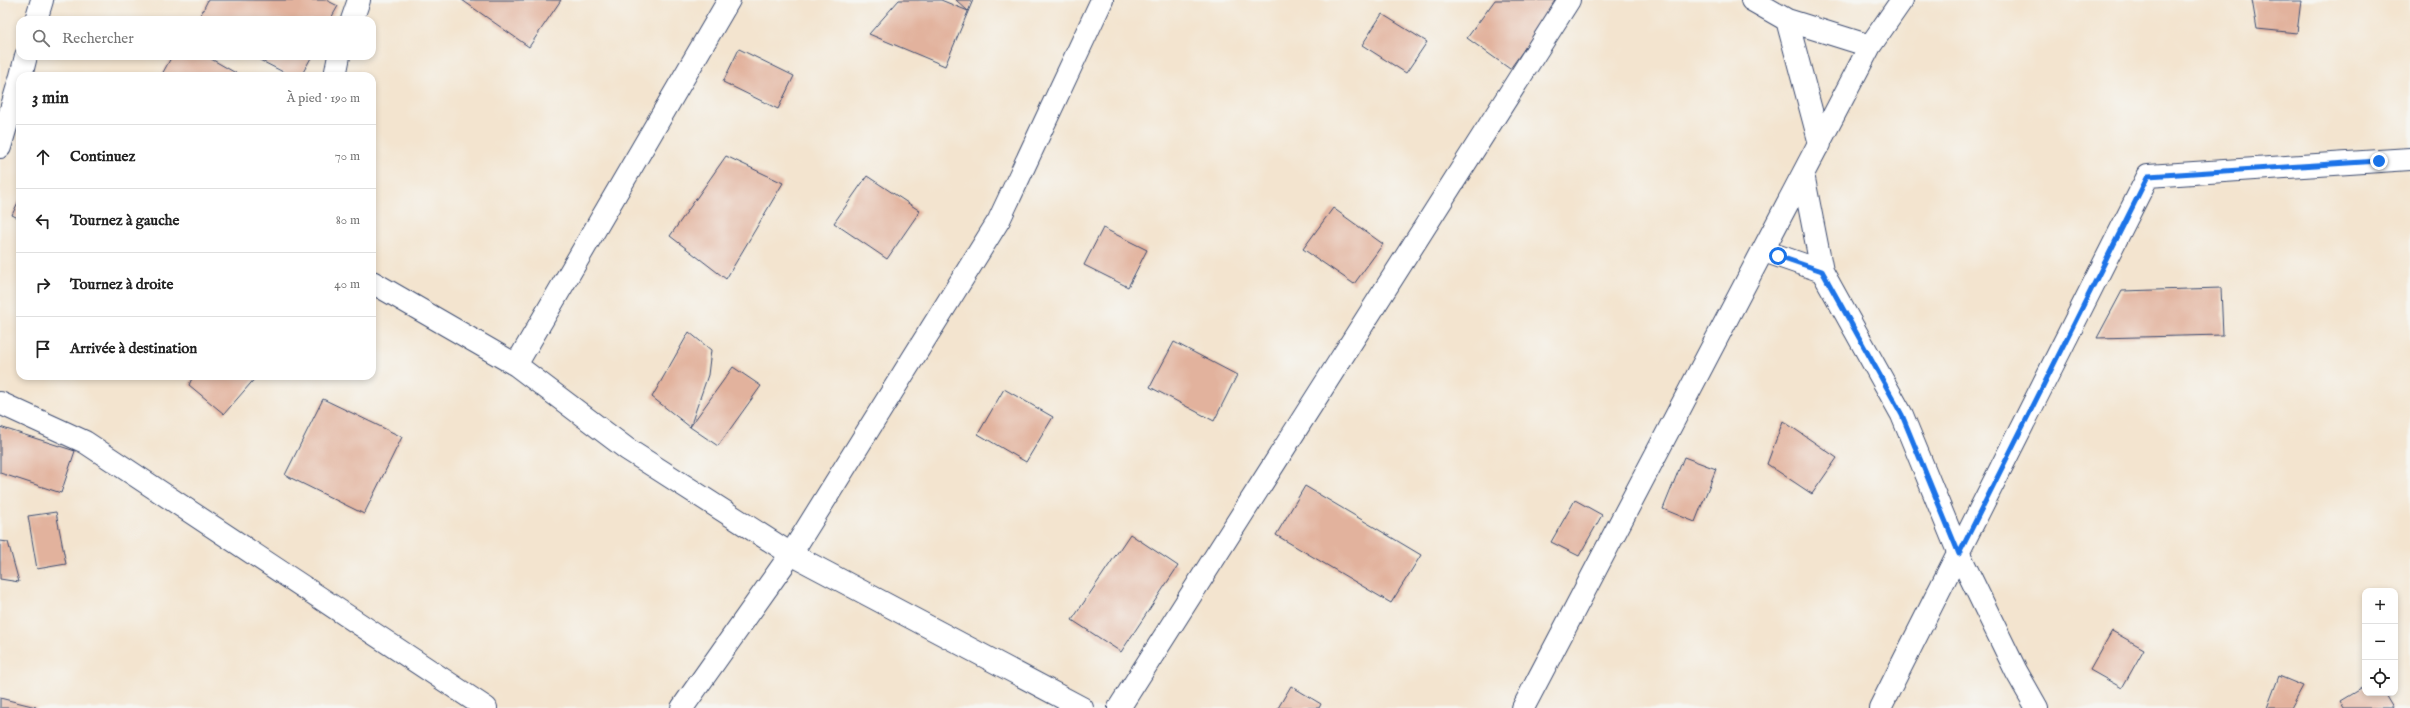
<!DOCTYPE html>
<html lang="fr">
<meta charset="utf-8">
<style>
body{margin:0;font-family:"IM FELL English",serif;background:#f2f2f2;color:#222}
.controls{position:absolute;right:12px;bottom:12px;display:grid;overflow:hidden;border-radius:8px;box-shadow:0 2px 6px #0003}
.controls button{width:36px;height:36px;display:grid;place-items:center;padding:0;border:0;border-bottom:1px solid #e0e0e0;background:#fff;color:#222;font:20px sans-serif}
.stop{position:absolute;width:12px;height:12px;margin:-9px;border:3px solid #1a73e8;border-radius:50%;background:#fff}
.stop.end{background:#1a73e8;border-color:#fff;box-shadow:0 1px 4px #0008}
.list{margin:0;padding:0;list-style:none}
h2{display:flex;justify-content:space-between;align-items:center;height:52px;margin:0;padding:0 16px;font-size:17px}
h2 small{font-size:13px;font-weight:400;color:#767676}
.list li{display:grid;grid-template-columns:26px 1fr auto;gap:12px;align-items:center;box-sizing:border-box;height:64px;padding:0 16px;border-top:1px solid #e0e0e0}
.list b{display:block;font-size:15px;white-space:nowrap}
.list em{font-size:13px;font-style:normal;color:#767676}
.icon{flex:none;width:22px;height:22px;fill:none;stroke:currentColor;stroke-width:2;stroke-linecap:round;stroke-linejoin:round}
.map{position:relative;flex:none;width:2410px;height:708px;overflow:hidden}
.search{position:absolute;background:#fff;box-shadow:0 2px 6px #0003;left:16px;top:16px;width:360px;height:44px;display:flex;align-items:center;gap:10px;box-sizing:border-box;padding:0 14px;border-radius:12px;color:#767676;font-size:15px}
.panel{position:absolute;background:#fff;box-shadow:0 2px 6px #0003;left:16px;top:72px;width:360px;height:308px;border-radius:12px}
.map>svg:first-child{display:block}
</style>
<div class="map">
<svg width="2410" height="708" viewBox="0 0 2410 708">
<rect width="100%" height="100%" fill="#f6f6f2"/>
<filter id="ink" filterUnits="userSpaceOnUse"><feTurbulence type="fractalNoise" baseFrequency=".025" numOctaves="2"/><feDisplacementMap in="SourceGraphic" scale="8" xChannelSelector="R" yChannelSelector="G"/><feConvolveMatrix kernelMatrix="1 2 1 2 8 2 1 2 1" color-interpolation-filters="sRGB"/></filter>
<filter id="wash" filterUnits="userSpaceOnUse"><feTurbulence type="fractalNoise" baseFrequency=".012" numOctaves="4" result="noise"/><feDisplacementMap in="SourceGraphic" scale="16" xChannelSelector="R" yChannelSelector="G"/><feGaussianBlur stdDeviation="0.9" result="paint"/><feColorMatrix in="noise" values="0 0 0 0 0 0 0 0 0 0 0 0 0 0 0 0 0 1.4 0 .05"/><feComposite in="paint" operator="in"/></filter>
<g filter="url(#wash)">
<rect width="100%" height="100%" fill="#f3e4cf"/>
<g id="blocks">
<path fill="#e2b29d" d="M208,0h118l12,6 -8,14h-132z
M462,0h99l-32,47z
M899,0h42l27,11 -12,-11h17l-28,66 -76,-32z
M1495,0h64l-49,69 -43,-31z
M2252,0h49l-4,33 -40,-4z
M1382,14l45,28 -21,31 -44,-28z
M739,49l55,27 -16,33 -55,-27z
M172,56h34l35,20h-80z
M252,56h60l-11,20h-10z
M726,156l57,27 -57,96 -56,-43z
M867,176l53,35 -33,48 -53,-36z
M20,198v21l-8,-4z
M1333,208l50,36 -29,40 -51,-35z
M1103,228l44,22 -19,37 -44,-22z
M2221,288l2,47 -126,3 25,-47z
M689,332l22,18 -3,25 -18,52 43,-60 28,19 -43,60 -28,-19 -38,-30z
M1174,342l63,33 -23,46 -64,-34z
M193,376h64l-33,38 -35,-29z
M1004,389l49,28 -27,45 -48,-28z
M323,399l79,38 -38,77 -79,-39z
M1783,421l54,37 -25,36 -45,-30z
M0,427l75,24 -14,42 -61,-20z
M1684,457l32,12 -21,53 -32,-13z
M1305,486l116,69 -30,48 -115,-68z
M1575,500l27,15 -23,41 -28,-14z
M56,512l10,52 -29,5 -9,-53z
M1130,534l48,32 -57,86 -49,-32z
M0,541l8,1 11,40 -19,-3z
M2112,631l32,18 -22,39 -32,-18z
M2279,676l24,10 -12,22h-24z
M1291,686l30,18 -2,4h-41z
M2365,686v7h19l9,15h-49l-4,-7z
M0,698l36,9v1h-36z"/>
</g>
</g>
<g filter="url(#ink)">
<use href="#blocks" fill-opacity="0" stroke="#3b4a6f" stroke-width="1"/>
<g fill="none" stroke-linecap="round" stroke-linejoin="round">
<defs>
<path id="street" d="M1752,0l35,20 83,26
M36,20l6,-20
M352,20l7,-20
M1787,20l33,124
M21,76l5,-20
M335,76l4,-20
M0,147l20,-68
M1803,174l19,97 80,144 57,139 57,117 21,37
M1764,251l58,20
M372,282l144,83 111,84 164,105 291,154
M516,365l213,-365
M0,403l85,39 401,266
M682,708l109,-154 208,-334 103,-220
M1119,708l450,-708
M1523,708l347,-662 32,-46
M1880,708l268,-532 262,-17"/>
</defs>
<use href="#street" stroke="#3b4a6f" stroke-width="24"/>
<use href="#street" stroke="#fff" stroke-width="22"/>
</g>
</g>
<g fill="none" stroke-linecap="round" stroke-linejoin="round" filter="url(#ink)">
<path stroke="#1a73e8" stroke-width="5" d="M1778,256l44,15 80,144 57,139 189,-378 231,-15"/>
</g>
</svg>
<div class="controls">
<button>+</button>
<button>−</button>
<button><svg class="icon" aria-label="locate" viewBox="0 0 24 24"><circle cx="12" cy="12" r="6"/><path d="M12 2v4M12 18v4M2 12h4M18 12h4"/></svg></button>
</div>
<div class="stop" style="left:1778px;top:256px"></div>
<div class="stop end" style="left:2379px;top:161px"></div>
<div class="search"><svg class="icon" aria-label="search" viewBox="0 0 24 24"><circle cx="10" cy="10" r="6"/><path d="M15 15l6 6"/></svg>Rechercher</div>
<section class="panel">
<h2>3 min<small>À pied · 190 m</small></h2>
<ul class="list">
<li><svg class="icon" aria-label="ahead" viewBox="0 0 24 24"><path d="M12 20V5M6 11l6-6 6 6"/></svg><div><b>Continuez</b></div><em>70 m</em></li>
<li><svg class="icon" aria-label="left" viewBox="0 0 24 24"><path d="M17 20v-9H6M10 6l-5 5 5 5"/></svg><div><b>Tournez à gauche</b></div><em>80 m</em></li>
<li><svg class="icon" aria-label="right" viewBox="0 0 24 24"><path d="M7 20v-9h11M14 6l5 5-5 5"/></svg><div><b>Tournez à droite</b></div><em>40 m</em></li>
<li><svg class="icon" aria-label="arrive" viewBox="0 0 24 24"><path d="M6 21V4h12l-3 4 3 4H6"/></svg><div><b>Arrivée à destination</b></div></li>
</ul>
</section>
</div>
